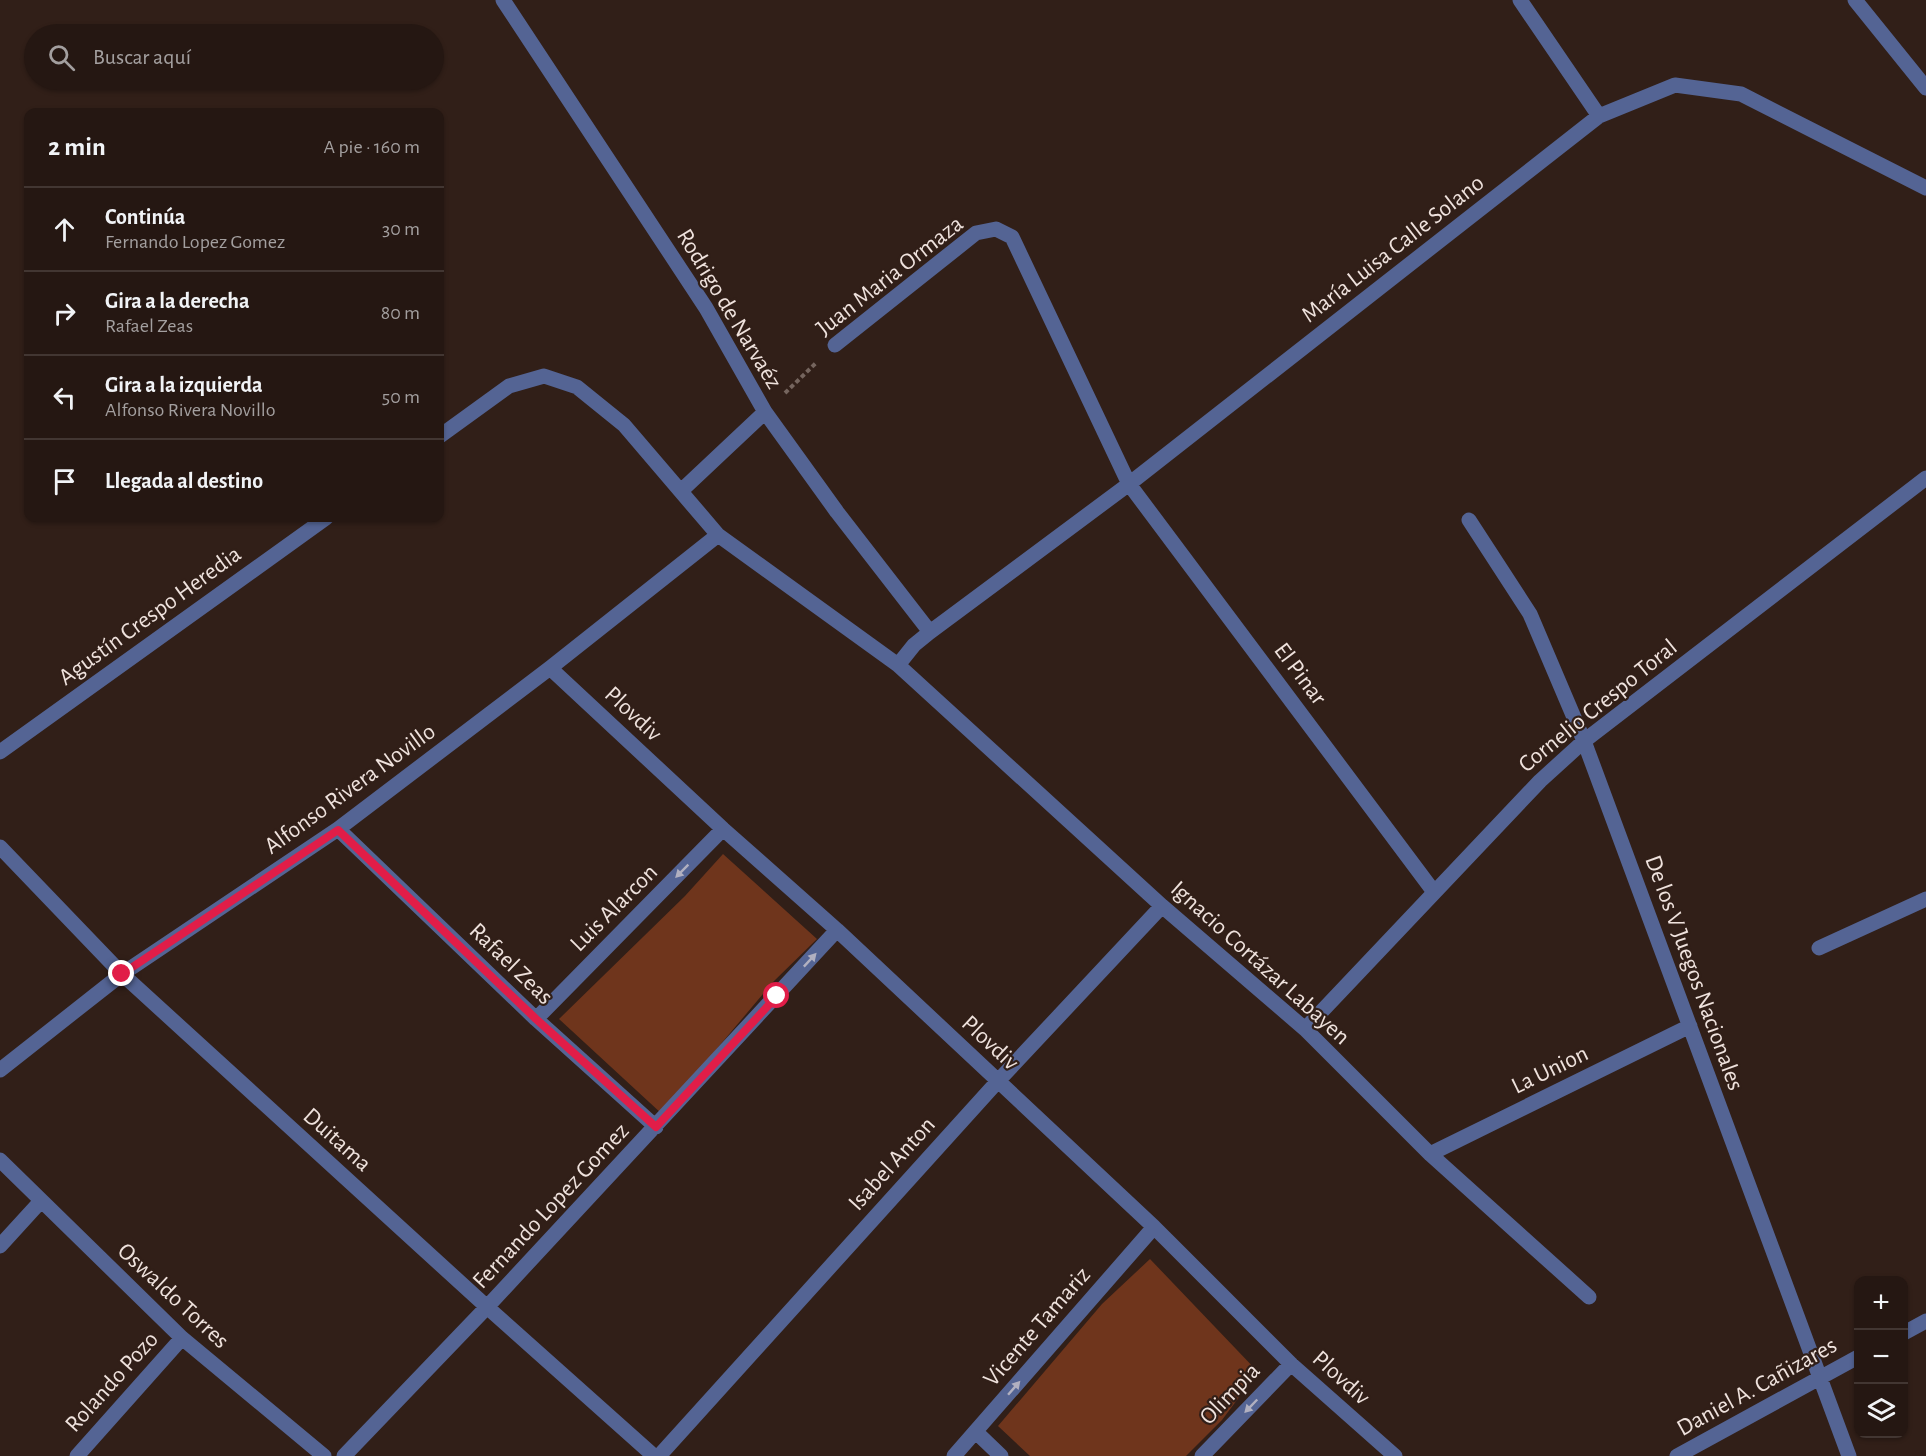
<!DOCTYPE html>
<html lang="es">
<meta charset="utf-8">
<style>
body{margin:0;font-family:"Alegreya Sans",sans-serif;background:#312420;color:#f1f3f6}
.controls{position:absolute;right:18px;bottom:18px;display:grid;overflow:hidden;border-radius:12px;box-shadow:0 2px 4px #0004}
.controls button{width:54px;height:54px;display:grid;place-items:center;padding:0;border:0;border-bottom:2px solid #423632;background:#251712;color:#f1f3f6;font:30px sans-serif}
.stop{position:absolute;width:18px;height:18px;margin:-14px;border:4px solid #e11d48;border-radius:50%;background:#fff}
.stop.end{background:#e11d48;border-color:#fff;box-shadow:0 2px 6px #0008}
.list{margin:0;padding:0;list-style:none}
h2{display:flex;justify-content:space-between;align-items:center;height:78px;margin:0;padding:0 24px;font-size:26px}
h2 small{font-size:20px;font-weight:400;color:#a39f9f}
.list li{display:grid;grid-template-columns:39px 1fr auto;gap:18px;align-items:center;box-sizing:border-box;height:84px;padding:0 24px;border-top:2px solid #423632}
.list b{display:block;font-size:22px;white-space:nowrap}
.list p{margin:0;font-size:20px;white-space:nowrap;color:#a39f9f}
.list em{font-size:20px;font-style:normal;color:#a39f9f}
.icon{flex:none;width:33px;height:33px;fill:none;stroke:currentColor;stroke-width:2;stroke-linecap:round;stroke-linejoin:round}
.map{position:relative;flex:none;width:1926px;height:1456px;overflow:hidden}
.search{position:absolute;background:#251712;box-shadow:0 2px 4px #0004;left:24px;top:24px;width:420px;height:66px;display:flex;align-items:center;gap:15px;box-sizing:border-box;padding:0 21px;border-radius:33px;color:#a39f9f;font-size:22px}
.panel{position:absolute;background:#251712;box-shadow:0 2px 4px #0004;left:24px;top:108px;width:420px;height:414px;border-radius:12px}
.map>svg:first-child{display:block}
</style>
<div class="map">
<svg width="1926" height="1456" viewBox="0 0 1926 1456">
<rect width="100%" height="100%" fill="#311f18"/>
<path fill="#6f351c" d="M723,854l94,85 -44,43 -111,132 -103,-95 126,-123z
M1150,1259l108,113 -36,48 -36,36h-156l-32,-30 104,-122z"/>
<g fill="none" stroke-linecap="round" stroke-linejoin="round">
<path stroke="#75655e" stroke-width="4" stroke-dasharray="4.5 3" stroke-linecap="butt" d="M785,393l31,-30"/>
<path stroke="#546494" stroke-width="15" d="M503,0l203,308 59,104 72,100 93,120
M1520,0l79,116
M1855,0l71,88
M835,345l141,-112 20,-4 16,8 117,247 305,408
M440,436l69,-50 35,-10 33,11 47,38 94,110 180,130
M681,491l84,-79
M1469,520l61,94 54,127 265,715
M550,668l173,161 114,101 317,297 137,137 104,92
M0,752l326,-234
M338,829l198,190 120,108
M0,847l122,127 365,333 167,149
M1819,948l107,-49
M536,1019l187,-190
M1305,1029l235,-248 44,-40 342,-263
M0,1070l122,-96 216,-145 212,-161 168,-133
M1430,1154l260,-128
M0,1160l182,178 142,118
M0,1246l41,-45
M1589,1297l-159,-143 -125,-125 -143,-123 -264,-241 16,-20 16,-13 199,-148 470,-368 76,-31 66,9 185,94
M1904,1333l22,-12
M976,1432l25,24
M77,1456l105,-118
M344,1456l143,-149 350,-377
M659,1456l339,-375 164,-175
M954,1456l200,-229
M1202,1456l89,-92
M1677,1456l181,-99"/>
</g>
<defs><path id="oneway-solid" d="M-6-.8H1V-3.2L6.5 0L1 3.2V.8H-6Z" transform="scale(1.5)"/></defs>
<g fill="#b1b0c0">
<use href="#oneway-solid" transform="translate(682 871) rotate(135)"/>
<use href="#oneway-solid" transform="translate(810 960) rotate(-47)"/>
<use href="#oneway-solid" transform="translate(1014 1388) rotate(-49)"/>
<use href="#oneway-solid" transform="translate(1251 1406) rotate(134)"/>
</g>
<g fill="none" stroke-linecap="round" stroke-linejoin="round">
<path stroke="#e11d48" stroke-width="8" d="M122,974l216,-144 198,189 120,108 121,-131"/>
</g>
<g text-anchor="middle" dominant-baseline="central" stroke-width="4.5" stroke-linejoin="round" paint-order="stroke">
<g font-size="24" fill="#efe2dd" stroke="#311f18">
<text transform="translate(1393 249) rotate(-38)">María Luisa Calle Solano</text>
<text transform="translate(890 276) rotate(-38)">Juan Maria Ormaza</text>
<text transform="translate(729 309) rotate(59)">Rodrigo de Narvaéz</text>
<text transform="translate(150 616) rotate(-36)">Agustín Crespo Heredia</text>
<text transform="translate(1300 674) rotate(53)">El Pinar</text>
<text transform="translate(1598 706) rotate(-39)">Cornelio Crespo Toral</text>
<text transform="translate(633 714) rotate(43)">Plovdiv</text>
<text transform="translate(350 789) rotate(-36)">Alfonso Rivera Novillo</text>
<text transform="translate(614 908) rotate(-45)">Luis Alarcon</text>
<text transform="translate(1260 963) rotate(42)">Ignacio Cortázar Labayen</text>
<text transform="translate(511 964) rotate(44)">Rafael Zeas</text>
<text transform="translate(1694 973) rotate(70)">De los V Juegos Nacionales</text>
<text transform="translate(990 1043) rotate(43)">Plovdiv</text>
<text transform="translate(1550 1070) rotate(-26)">La Union</text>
<text transform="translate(337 1140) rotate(42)">Duitama</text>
<text transform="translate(892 1164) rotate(-48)">Isabel Anton</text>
<text transform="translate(551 1206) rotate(-47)">Fernando Lopez Gomez</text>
<text transform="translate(173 1296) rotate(43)">Oswaldo Torres</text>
<text transform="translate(1037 1327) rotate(-49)">Vicente Tamariz</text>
<text transform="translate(1341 1378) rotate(42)">Plovdiv</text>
<text transform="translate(112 1382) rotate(-48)">Rolando Pozo</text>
<text transform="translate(1757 1387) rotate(-29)">Daniel A. Cañizares</text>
<text transform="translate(1230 1394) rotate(-46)">Olimpia</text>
</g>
</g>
</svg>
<div class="controls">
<button>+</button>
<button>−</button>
<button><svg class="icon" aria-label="layers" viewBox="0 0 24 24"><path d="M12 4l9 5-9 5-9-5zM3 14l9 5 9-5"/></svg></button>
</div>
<div class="stop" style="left:777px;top:996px"></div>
<div class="stop end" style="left:122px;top:974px"></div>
<div class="search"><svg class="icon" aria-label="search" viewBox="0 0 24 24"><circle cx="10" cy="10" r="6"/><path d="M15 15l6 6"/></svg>Buscar aquí</div>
<section class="panel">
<h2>2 min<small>A pie · 160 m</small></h2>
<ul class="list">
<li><svg class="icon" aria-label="ahead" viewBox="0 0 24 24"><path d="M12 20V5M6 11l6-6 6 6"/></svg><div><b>Continúa</b><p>Fernando Lopez Gomez</p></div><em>30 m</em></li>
<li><svg class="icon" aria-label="right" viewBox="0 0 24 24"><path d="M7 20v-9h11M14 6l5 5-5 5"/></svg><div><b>Gira a la derecha</b><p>Rafael Zeas</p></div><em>80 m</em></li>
<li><svg class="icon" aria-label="left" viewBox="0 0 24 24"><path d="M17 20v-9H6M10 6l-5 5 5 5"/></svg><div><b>Gira a la izquierda</b><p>Alfonso Rivera Novillo</p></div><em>50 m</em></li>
<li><svg class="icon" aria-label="arrive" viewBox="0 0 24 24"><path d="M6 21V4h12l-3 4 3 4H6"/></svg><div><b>Llegada al destino</b></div></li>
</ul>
</section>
</div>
